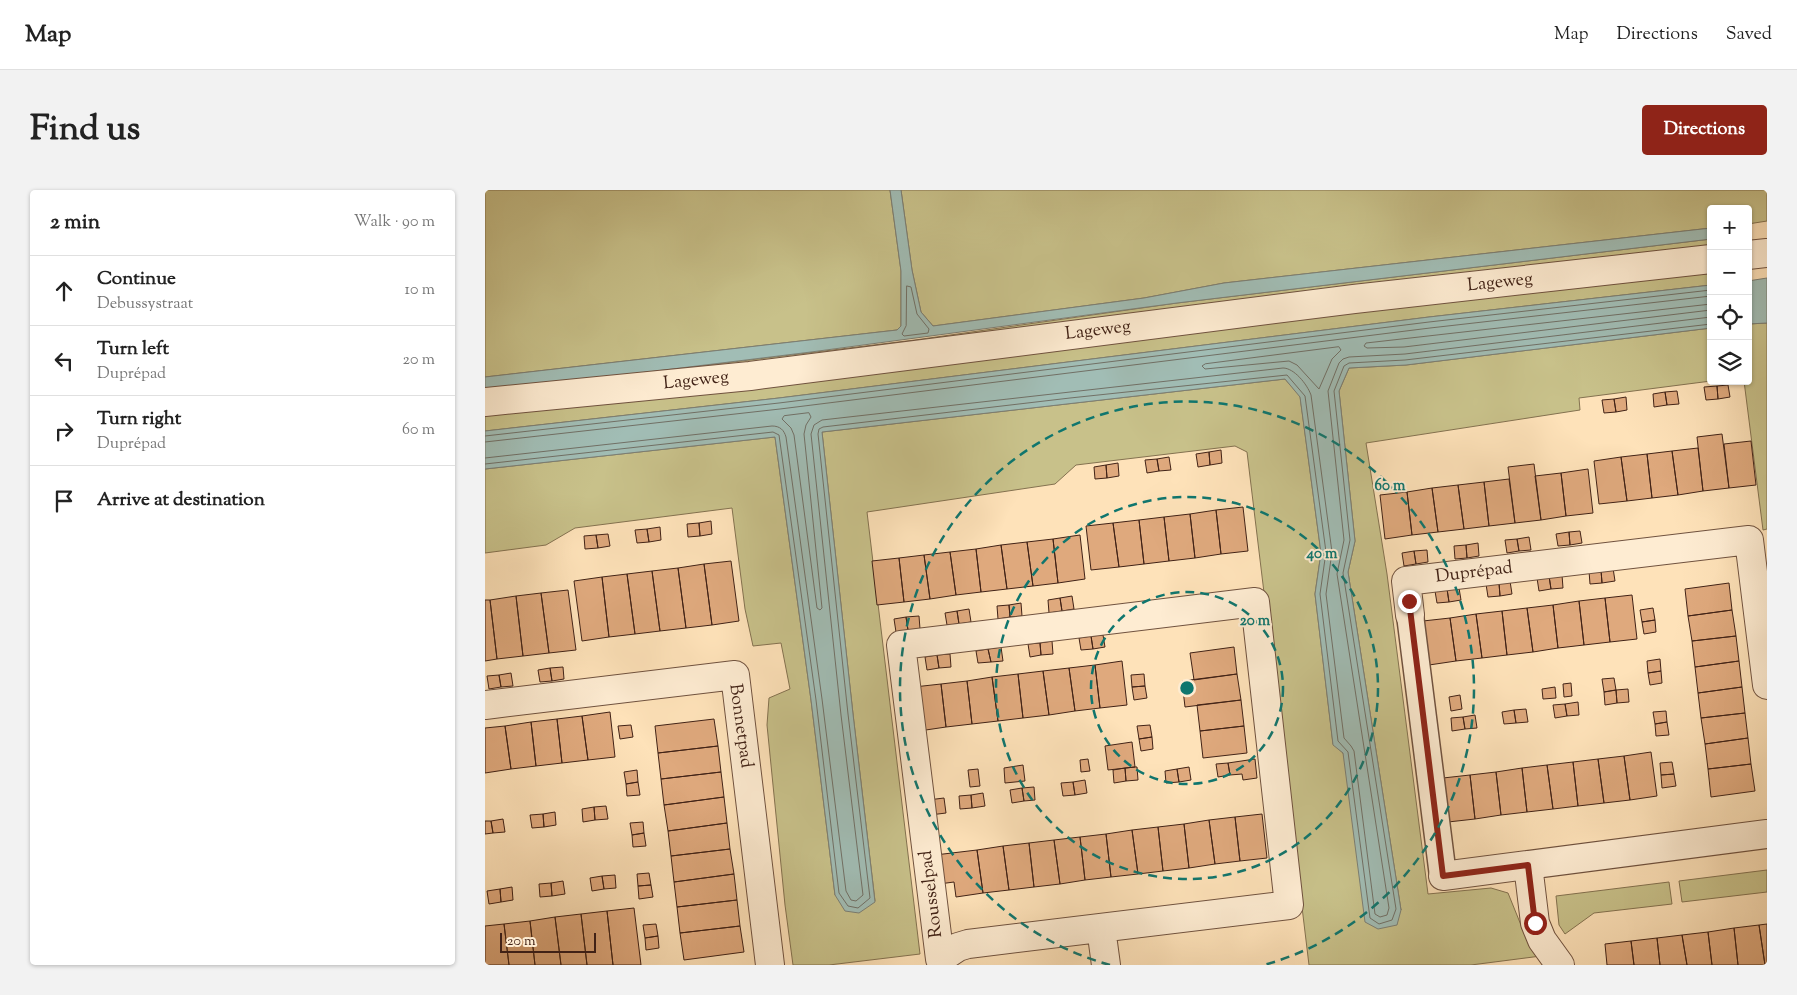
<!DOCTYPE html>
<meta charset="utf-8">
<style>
body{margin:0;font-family:"Sorts Mill Goudy",serif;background:#f2f2f2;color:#222}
.controls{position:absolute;right:15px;top:15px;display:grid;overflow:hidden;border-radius:5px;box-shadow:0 1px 4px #0004}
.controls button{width:45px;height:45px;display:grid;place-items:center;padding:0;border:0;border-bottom:1px solid #e0e0e0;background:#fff;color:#222;font:25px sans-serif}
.scale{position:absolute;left:15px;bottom:12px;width:96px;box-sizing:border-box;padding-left:5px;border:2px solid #412216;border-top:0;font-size:14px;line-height:18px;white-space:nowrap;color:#412216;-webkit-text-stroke:4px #feecd2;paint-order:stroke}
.stop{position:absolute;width:15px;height:15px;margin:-11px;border:4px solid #8f2418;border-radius:50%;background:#fff}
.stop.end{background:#8f2418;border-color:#fff;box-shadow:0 1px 5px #0008}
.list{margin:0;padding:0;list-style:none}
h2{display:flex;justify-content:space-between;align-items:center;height:65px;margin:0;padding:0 20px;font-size:21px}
h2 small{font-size:16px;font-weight:400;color:#767676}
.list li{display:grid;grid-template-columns:32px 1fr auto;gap:15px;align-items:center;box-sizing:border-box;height:70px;padding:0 20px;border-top:1px solid #e0e0e0}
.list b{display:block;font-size:19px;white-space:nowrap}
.list p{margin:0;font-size:16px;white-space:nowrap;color:#767676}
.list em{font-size:16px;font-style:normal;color:#767676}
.icon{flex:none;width:28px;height:28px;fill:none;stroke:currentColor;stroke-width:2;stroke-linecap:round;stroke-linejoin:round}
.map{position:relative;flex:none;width:1282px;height:775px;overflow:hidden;border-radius:5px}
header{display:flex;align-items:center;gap:30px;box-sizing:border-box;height:70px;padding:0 25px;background:#fff;border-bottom:1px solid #e0e0e0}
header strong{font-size:24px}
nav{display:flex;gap:28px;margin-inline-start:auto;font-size:18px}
.intro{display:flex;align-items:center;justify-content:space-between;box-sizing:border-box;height:120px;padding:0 30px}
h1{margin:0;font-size:35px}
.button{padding:12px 22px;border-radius:5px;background:#8f2418;color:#fff;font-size:18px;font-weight:700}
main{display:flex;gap:30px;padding:0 30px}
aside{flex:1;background:#fff;border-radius:5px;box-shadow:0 1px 4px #0004}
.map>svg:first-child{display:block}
</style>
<header>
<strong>Map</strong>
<nav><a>Map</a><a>Directions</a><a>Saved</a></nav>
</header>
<div class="intro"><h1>Find us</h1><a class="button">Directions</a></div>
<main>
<aside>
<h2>2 min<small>Walk · 90 m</small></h2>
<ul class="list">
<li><svg class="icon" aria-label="ahead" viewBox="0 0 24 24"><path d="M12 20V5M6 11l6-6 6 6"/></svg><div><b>Continue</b><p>Debussystraat</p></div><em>10 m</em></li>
<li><svg class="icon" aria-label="left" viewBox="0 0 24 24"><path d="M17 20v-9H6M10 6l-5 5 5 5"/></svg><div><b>Turn left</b><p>Duprépad</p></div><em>20 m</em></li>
<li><svg class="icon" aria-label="right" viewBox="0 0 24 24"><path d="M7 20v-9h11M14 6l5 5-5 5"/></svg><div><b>Turn right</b><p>Duprépad</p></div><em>60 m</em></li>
<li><svg class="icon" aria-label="arrive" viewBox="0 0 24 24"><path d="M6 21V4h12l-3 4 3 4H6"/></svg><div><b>Arrive at destination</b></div></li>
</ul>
</aside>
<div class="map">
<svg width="1282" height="775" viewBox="0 0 1282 775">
<rect width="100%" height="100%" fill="#fee2b9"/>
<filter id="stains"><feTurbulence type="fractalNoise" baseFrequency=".004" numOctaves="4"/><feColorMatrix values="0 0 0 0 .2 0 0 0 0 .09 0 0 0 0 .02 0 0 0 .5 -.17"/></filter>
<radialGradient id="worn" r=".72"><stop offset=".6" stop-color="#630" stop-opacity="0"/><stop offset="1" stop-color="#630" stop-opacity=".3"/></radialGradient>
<path fill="#c8c18a" stroke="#847250" d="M0,0h405l11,81v55l-4,4 -412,47z
M416,0h866v31l-19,3v-15h-37v19l-487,55 -80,15 -211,28 -12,-14 -9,-42z
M1226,49v11l-795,99 -366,35 365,-44 262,-37z
M1226,74v21l-282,32 -650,81 -294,33v-20z
M1282,133v206l-4,1 -19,-149h4v-57z
M1226,138v53l-132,17 1,12 -214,33 21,131 41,320 63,-6 17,5 17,42 16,21 -70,9h-162l-62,-513 -12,-6 -159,19 -21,19 -188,28 53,442 -91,11h-36l-8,-60 -18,-180 2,-27 21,-9 -9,-46 -28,3 -8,-37 -13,-101 -157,20 -29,17 -61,8v-84l290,-32 36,263 24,195 40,6 -22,-187 -31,-282 463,-53 15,17 21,157 -6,41 18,150 10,9 58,157 -53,-338 7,-31 -16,-150 10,-23 57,-3z
M1282,680v22l-85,10 -3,-21z
M1184,692l3,22 -78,9 -29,21 -6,-9 -3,-29z"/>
<path fill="#a1bdb5" stroke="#7b7f75" d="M405,0h11l11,80 9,42 12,14 211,-28 80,-15 487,-55v11l-534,64 -366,49 -261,32 -65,5v-12l412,-47 4,-4v-55z
M1282,88v45l-19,1v-43z
M1226,95v43l-305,37 -57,3 -10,23 16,150 -7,31 53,338 -4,15 -19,4 -13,-7 -22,-169 -10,-8 -18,-151 6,-41 -21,-156 -15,-18 -463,53 31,282 22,188 -16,11 -14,-2 -10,-16 -24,-195 -36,-263 -290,32v-38l294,-33 650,-81z"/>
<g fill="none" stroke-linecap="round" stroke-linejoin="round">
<path stroke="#717066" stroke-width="1" d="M422,96l4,1 6,27 12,15 -1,4 -24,3 -2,-2 4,-8z
M1226,114l-345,39 -2,3 3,2 37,-1 307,-37
M854,157l2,3 -9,9 -13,30 -22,-24 -8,-4 -84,8 -3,-3 3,-2z
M324,223l2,4 -5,8 -2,9 18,174 -2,2 -3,-2 -23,-173 -3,-7 -9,-9 2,-3z
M0,246l294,-33 650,-81 282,-32
M0,252l295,-33 650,-81 281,-32
M0,268l287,-32c8,0 12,4 14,11l36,262 24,192 5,9 5,1 7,-6 -22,-180 -30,-281 3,-9 8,-5 461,-52c11,0 24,16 28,27l21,157 -6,42 18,144 7,8 3,5 21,163 5,3 7,-2 2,-7 -52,-334 7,-34 -16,-149 11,-28 4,-4 6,-2 56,-3 306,-37
M0,274l288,-32 6,3 37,265 23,193 9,13 10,2 12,-10 -22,-184 -30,-280 1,-5 4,-2 247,-29 217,-23 18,21 21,156 -6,42 18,147 10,11 22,166 9,6 13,-4 4,-11 -53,-336 7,-33 -16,-149 10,-25 5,-3 56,-3 306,-36"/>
</g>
<path fill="#dfa97d" stroke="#412216" d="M1243,195l2,12 -12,2 -1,-13z
M1232,196l1,13 -12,1 -2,-13z
M1192,201l2,13 -12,1 -2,-13z
M1180,202l2,13 -13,2 -1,-13z
M1141,207l1,13 -11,2 -2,-13z
M1129,209l2,13 -12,1 -2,-13z
M1237,244l7,54 -26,3 -6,-54z
M1266,251l5,44 -27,3 -5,-44z
M1213,258l5,43 -25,4 -6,-44z
M736,260l1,13 -12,2 -1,-13z
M1187,261l6,44 -26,3 -5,-44z
M724,262l1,13 -12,2 -2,-13z
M1162,264l5,44 -25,3 -6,-44z
M684,267l2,13 -12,1 -2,-12z
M1136,267l6,44 -28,3 -5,-43z
M672,269l2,12 -12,2 -2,-13z
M633,273l1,13 -12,2 -1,-13z
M1049,274l7,56 -26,3 -7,-56z
M621,275l1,13 -12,1 -1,-12z
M1103,279l5,44 -27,3 -5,-43z
M1076,283l5,43 -25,4 -6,-44z
M1024,289l6,44 -26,3 -5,-44z
M999,292l5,44 -25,3 -6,-44z
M973,295l6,44 -26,3 -6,-44z
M947,298l6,44 -26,3 -5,-43z
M922,302l5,43 -27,4 -5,-44z
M758,317l5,44 -27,3 -5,-44z
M731,320l5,44 -26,4 -5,-44z
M705,324l5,44 -26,3 -5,-44z
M679,327l5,44 -25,3 -5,-44z
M654,330l5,44 -25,3 -6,-44z
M226,331l1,13 -12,2 -1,-13z
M214,333l1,13 -12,1 -1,-13z
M628,333l6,44 -28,3 -5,-44z
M175,337l1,13 -12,2 -2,-13z
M162,339l2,13 -12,1 -2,-13z
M1095,341l2,12 -12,2 -1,-13z
M1084,342l1,13 -12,1 -2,-12z
M123,344l2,12 -12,2 -2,-13z
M111,345l2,13 -13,1 -1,-13z
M595,345l5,44 -27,4 -5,-44z
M1044,347l2,13 -12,1 -2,-12z
M568,349l5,44 -25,3 -6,-44z
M1032,349l2,12 -12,2 -2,-13z
M542,352l6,44 -26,3 -6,-44z
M993,353l1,13 -12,2 -1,-13z
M516,355l6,44 -26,3 -5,-43z
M981,355l1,13 -12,1 -1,-13z
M491,359l5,43 -25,3 -6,-43z
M942,360l1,12 -12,2 -2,-13z
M929,361l2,13 -12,2 -2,-13z
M465,362l6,43 -26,4 -6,-44z
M439,365l6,44 -26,3 -5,-44z
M414,368l5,44 -27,3 -5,-44z
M246,371l8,60 -27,4 -8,-61z
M219,374l8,61 -26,3 -8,-60z
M193,378l8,60 -26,3 -8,-60z
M1128,378l2,13 -13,2 -1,-13z
M1116,380l1,13 -12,1 -1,-13z
M167,381l8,60 -25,3 -8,-60z
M142,384l8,60 -26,3 -7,-60z
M1077,385l1,13 -12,1 -2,-13z
M1064,386l2,13 -12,2 -2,-13z
M117,387l7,60 -27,4 -8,-60z
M1025,391l2,13 -12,2 -1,-13z
M1014,393l1,13 -12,1 -2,-13z
M1244,393l3,27 -44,6 -3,-27z
M974,398l2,12 -12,2 -2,-13z
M962,399l2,13 -12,1 -2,-12z
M83,400l8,60 -27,3 -8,-60z
M56,403l8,60 -26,3 -7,-60z
M1147,405l5,44 -27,3 -5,-44z
M31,406l7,60 -26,3 -7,-59z
M587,406l2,13 -12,2 -2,-13z
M575,408l2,13 -13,2 -1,-13z
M1120,408l5,44 -26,3 -5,-44z
M0,410h5l7,59 -12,2z
M1094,411l5,44 -26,3 -5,-43z
M536,413l1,13 -12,1 -1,-12z
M524,415l1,12 -12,2 -1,-13z
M1068,415l5,43 -25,4 -6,-44z
M1042,418l6,44 -26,3 -5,-44z
M1168,418l2,12 -13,2 -2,-12z
M484,419l2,13 -12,2 -2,-13z
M1247,420l4,26 -44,5 -4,-25z
M472,421l2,13 -12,1 -2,-12z
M1017,421l5,44 -25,3 -6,-44z
M991,424l6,44 -26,3 -6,-43z
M434,426l1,13 -12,1 -2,-13z
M421,427l2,13 -12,2 -2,-13z
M965,428l6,43 -27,4 -6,-44z
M1170,430l1,12 -12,2 -2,-12z
M618,445l2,12 -12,2 -2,-13z
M606,446l2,13 -12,1 -2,-12z
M1251,446l3,25 -44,6 -3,-26z
M567,451l1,13 -12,1 -1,-12z
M555,453l1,12 -11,2 -2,-13z
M516,457l2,14 -12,1 -3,-13z
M749,457l3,27 -43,6 -4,-27z
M503,459l3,13 -13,1 -2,-12z
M465,464l1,13 -12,1 -2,-13z
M452,465l2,13 -12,2 -2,-13z
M1175,469l1,12 -13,2 -1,-12z
M637,471l5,44 -27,3 -5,-43z
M1254,471l3,26 -44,6 -3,-26z
M610,475l5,43 -25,3 -6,-43z
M78,477l1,12 -12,2 -2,-13z
M65,478l2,13 -12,1 -2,-12z
M584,478l6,43 -26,4 -6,-44z
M558,481l6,44 -26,3 -5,-44z
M1176,481l1,12 -12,2 -2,-12z
M26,483l2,13 -12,1 -2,-12z
M533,484l5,44 -25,3 -6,-44z
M659,484l1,12 -13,1 -1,-12z
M752,484l4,26 -56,7 -3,-26z
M14,485l2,12 -12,2 -2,-13z
M507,487l6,44 -26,3 -5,-43z
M1129,488l2,12 -12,2 -2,-13z
M482,491l5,43 -26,3 -5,-43z
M1086,493l1,13 -8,1 -1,-13z
M456,494l5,43 -27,4 -5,-44z
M660,496l2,12 -13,2 -2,-13z
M1070,497l1,11 -13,1 -1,-10z
M1257,497l3,26 -44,5 -3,-25z
M1143,499l1,13 -12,1 -1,-13z
M1131,500l1,13 -12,2 -1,-13z
M975,505l2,14 -11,2 -2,-14z
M756,510l3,26 -44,5 -3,-26z
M1093,512l1,13 -12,1 -2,-12z
M1080,514l2,12 -12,2 -2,-13z
M1041,519l2,13 -12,1 -2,-13z
M1029,520l2,13 -12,1 -2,-12z
M1181,521l1,11 -12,2 -2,-12z
M125,522l5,45 -27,3 -6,-44z
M1260,523l3,25 -43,6 -4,-26z
M990,525l2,13 -12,1 -2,-12z
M97,526l6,44 -26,3 -5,-44z
M978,527l2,12 -13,2 -1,-13z
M72,529l5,44 -26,3 -5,-44z
M229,529l4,27 -60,7 -3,-27z
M46,532l5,44 -25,3 -6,-43z
M1182,532l2,13 -13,1 -1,-12z
M146,535l2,12 -13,2 -2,-13z
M665,535l2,12 -13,2 -2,-13z
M20,536l6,43 -26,4v-45z
M759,536l3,27 -44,5 -3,-27z
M667,547l1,12 -12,2 -2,-12z
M1263,548l3,26 -43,5 -3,-25z
M647,552l3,25 -27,3 -3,-24z
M233,556l3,26 -60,7 -3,-26z
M1166,562l6,44 -27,4 -6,-44z
M1139,566l6,44 -26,3 -6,-44z
M603,569l2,12 -9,1 -1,-12z
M770,569l2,19 -14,2 -1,-6 -12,1 -2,-12z
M1113,569l6,44 -26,3 -5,-44z
M1088,572l5,44 -25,3 -6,-44z
M1187,572l2,12 -13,1 -1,-12z
M743,573l2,12 -12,2 -2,-13z
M1266,574l4,27 -44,6 -3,-28z
M538,575l2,16 -20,2 -1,-15z
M1062,575l6,44 -26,3 -5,-44z
M650,577h2l1,13 -12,1 -1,-13z
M704,577l2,13 -12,2 -2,-13z
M640,578l1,13 -12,2 -1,-13z
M1037,578l5,44 -26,3 -5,-43z
M493,579l2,17 -10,1 -2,-17z
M692,579l2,13 -13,1 -1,-12z
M152,580l1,12 -12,2 -2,-12z
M236,582l3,25 -60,8 -3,-26z
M1011,582l5,43 -26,4 -5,-44z
M1189,584l2,12 -14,2 -1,-13z
M985,585l5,44 -27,3 -5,-44z
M600,590l2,13 -12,2 -2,-13z
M153,592l2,13 -13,1 -1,-12z
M588,592l2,13 -12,1 -2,-13z
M549,597l1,13 -11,1 -2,-13z
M537,598l2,13 -12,2 -2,-13z
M498,603l2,13 -13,2 -1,-13z
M486,605l1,13 -12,1 -1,-13z
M239,607l3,26 -59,8 -4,-26z
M459,608l2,15 -16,2 -2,-15z
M121,616l2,13 -13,1 -1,-13z
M109,617l1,13 -12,2 -1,-13z
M70,622l1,13 -12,2 -1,-13z
M58,624l1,13 -12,1 -2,-13z
M777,624l5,44 -27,3 -5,-44z
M750,627l5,44 -25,3 -6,-44z
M18,629l2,13 -12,1 -2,-12z
M724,630l6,44 -26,4 -5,-44z
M0,631h6l2,12 -8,1z
M158,632l1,11 -12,2 -2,-12z
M242,633l3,26 -59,7 -3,-25z
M699,634l5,44 -26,3 -5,-44z
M673,637l5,44 -25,3 -6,-44z
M647,640l6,44 -27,3 -5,-43z
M159,643l2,13 -13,1 -1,-12z
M621,644l5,43 -26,3 -5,-43z
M595,647l5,43 -25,4 -6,-44z
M569,650l6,44 -26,3 -5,-44z
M544,653l5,44 -25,3 -6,-44z
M518,656l6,44 -26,3 -6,-43z
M245,659l4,25 -60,8 -3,-26z
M492,660l6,43 -27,4 -2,-15 -15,2 -4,-29z
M164,683l2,12 -13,1 -1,-12z
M249,684l3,26 -60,7 -3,-25z
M130,685l1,13 -12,1 -2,-13z
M117,686l2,13 -12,2 -2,-13z
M78,691l2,13 -13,2 -1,-13z
M66,693l1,13 -12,1 -1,-13z
M166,695l2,12 -14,2 -1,-13z
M27,697l1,13 -12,2 -1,-13z
M15,699l1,13 -12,2 -2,-13z
M252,710l3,26 -60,7 -3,-26z
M149,718l7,57h-28l-6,-54z
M122,721l6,54h-26l-6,-51z
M96,724l6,51h-26l-6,-48z
M70,727l6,48h-26l-5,-44z
M45,731l5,44h-26l-5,-41z
M19,734l5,41h-24v-39z
M171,734l2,12 -13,2 -2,-13z
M1282,734v41h-2l-6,-40z
M1274,735l6,40h-27l-4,-37z
M255,736l4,26 -60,8 -4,-27z
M1249,738l4,37h-26l-4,-33z
M1223,742l4,33h-25l-5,-30z
M1197,745l5,30h-27l-3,-27z
M173,746l1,12 -13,2 -1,-12z
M1172,748l3,27h-26l-3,-24z
M1146,751l3,24h-27l-2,-21z"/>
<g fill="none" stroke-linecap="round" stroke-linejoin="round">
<defs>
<path id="pedestrian" d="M925,425l33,261"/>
<path id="minor" d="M1263,65l19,-2
M0,212l265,-26 604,-77 357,-40
M770,412l34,303 -321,39 -10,3 -18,12 -39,-314z
M925,425l-4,-34 343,-41 18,145
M0,515l250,-30 35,290
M1043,675l7,58 7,17 18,25
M958,686l324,-42
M616,738l5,37"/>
</defs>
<use href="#pedestrian" stroke="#70523f" stroke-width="29"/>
<use href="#minor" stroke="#70523f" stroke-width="30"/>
<use href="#pedestrian" stroke="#feecd2" stroke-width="26"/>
<use href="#minor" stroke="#feecd2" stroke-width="28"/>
</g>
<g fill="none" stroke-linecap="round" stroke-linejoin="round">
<path stroke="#8f2418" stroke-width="6" d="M924,411l34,275 85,-11 7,58"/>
</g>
<g fill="none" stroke="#0f766e" stroke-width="2.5" stroke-dasharray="9 6">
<circle cx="702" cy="498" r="96"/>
<circle cx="702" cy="498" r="191"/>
<path d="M625 775A287 287 0 1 1 779 775"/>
</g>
<g text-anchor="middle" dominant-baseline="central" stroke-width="4" stroke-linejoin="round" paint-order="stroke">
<g font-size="18" fill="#412216" stroke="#feecd2">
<text transform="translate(1015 93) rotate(-6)">Lageweg</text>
<text transform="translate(613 141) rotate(-7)">Lageweg</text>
<text transform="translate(211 191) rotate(-6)">Lageweg</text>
<text transform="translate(989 383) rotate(-7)">Duprépad</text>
<text transform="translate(255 536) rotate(82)">Bonnetpad</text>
<text transform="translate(447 704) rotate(-97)">Rousselpad</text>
</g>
</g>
<circle cx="702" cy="498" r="8" fill="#0f766e" stroke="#feecd2" stroke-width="2.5"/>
<g font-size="15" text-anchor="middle" font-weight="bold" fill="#0f766e" stroke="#feecd2" stroke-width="4" stroke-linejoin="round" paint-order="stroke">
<text x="905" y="300">60 m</text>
<text x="837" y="368">40 m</text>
<text x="770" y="435">20 m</text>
</g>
<rect width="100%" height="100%" filter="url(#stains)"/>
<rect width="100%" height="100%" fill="url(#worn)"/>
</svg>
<div class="controls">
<button>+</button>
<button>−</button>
<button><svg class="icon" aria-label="locate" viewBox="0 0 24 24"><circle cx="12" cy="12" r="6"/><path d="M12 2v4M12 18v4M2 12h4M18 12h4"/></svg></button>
<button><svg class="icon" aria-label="layers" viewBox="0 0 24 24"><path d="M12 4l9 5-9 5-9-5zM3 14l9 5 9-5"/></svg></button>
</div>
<div class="scale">20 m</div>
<div class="stop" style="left:1050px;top:733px"></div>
<div class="stop end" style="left:924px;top:411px"></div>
</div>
</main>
